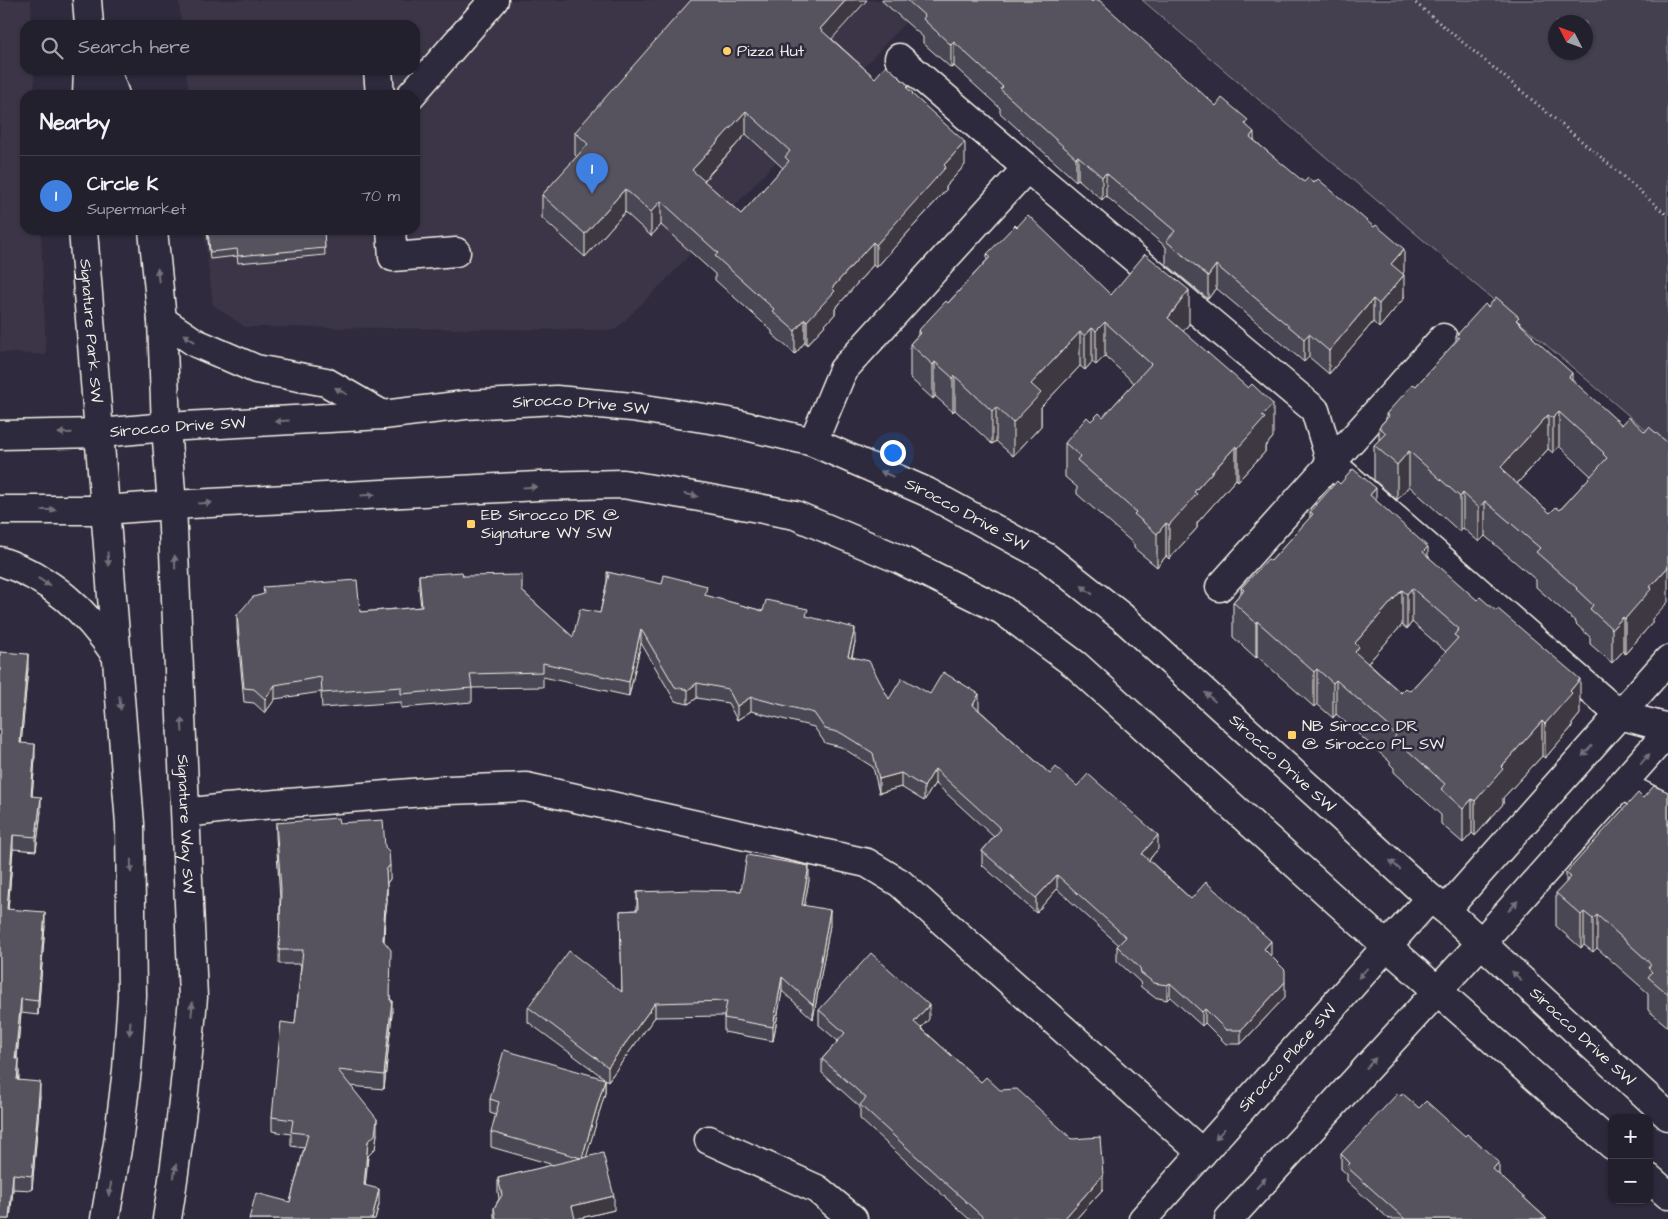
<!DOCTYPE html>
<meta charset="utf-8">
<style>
body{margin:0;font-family:"Architects Daughter",sans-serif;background:#2b2836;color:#f1f3f6}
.controls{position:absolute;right:15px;bottom:15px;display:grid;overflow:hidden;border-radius:10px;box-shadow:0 1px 4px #0004}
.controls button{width:45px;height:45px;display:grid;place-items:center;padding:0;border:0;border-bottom:1px solid #403e4a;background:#23202e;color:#f1f3f6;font:25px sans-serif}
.compass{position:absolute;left:1548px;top:15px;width:45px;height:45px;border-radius:50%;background:#23202e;box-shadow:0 1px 4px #0004;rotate:312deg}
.you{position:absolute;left:892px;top:452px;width:18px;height:18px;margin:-12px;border:4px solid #fff;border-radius:50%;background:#1a73e8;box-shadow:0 0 0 8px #1a73e833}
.badge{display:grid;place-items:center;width:32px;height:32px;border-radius:50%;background:#1a73e8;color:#fff;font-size:16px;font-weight:700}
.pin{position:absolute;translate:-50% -41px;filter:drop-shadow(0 1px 2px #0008)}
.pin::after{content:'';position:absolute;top:26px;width:18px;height:15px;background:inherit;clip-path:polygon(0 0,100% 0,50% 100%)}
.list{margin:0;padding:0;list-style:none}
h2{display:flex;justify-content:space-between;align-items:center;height:65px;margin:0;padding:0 20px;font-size:21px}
h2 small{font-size:16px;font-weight:400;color:#a3a3aa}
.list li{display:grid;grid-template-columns:32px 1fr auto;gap:15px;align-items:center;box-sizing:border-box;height:80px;padding:0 20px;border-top:1px solid #403e4a}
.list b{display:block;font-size:19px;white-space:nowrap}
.list p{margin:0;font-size:16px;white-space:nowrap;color:#a3a3aa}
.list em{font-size:16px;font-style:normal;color:#a3a3aa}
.icon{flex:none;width:28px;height:28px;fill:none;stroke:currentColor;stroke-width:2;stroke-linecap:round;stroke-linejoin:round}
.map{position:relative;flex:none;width:1668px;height:1219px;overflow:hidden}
.search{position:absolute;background:#23202e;box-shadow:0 1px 4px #0004;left:20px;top:20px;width:400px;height:55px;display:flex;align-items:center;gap:12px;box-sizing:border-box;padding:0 18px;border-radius:15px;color:#a3a3aa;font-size:19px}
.panel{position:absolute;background:#23202e;box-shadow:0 1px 4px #0004;left:20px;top:90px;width:400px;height:145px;border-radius:15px}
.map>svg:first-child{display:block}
</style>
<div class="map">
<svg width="1668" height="1219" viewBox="0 0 1668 1219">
<rect width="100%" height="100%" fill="#2f2a3d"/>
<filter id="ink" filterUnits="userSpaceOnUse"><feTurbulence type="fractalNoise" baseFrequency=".02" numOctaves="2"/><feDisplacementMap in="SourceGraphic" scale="10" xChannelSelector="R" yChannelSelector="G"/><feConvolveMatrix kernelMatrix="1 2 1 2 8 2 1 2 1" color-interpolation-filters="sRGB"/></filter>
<g filter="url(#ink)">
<path fill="#3b3647" d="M0,0h31l1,25h-7v45h9l1,25h-10v135h16l5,125 -46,-3z
M179,0h747l-258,278 -53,52 -370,-3 -32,-22 -9,-75h211v-135h-226l-3,-25h229v-45h-234z"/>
<path fill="#454050" stroke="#9c989c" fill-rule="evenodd" d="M1142,0h526v449zM1556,22h30v30h-30z"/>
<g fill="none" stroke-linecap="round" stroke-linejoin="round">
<defs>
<g id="minor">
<path d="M87,0l2,25"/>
<path d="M899,58l128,110"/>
<path d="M106,70l9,25"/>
<path d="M378,70l2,25"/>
<path d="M87,95l1,-25"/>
<path d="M411,95l83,-95"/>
<path id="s1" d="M83,230l47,594 2,172 -5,74 -9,73 -13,76"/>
<path id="s2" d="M153,230l9,90 4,107 6,78 21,492c-6,74 -14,148 -26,222"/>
<path d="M391,230l2,27 63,-5"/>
<path d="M162,320l34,23 60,26 70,13 57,33"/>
<path id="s3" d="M0,435l100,-2 66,-6 217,-12 82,-10 91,-5 76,7 97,15 84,20 114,50 119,65 76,60 308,281 16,12 222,206"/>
<path d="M813,442l30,-72 184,-202 288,242 16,53 289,252 48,13"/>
<path d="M0,510h104l68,-5 366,-19 85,-2 82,14 90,17 104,44 103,51 74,55 286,259 250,221"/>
<path d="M0,561c51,17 86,50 116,94"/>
<path d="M1220,587l223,-249"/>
<path d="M1621,785l47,24"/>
<path d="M186,813l40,-5 222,-18 78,-3 341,76 33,20 302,270"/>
<path d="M1446,910l222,-250"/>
<path d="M709,1140l108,49 36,30"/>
<path d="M1649,1178l19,17"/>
<path id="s4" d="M1143,1219l287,-321"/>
<path d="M1229,1219l252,-276 187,-211"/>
</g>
</defs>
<use href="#minor" stroke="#f4f1e8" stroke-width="31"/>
<path stroke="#f4f1e8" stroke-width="3" stroke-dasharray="1 4" stroke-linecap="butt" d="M1412,0l191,159 65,57"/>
<use href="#minor" stroke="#2f2a3d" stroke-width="28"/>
</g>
<path fill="#4a4752" stroke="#f4f1e8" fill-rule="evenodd" d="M881,0h210l125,106 32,21 6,13 150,132 -1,1 1,25 -25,30 -6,-6 -44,52 -20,-17 -5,5 -88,-74 -8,11 -42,-35v-17l-60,-51 -4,4 -24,-21 -2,2 -76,-68v-5l-46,-42 -3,2 -28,-25v-6z
M832,39l43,39 34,12 56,75 -19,21v4l-70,78 -3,-3 -38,44v5l-28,31 -2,-3 -10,12 -23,-20v-3l-57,-51v-6l-54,-49 -10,11 -26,-24 -40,45 -43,-39v-23l35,-38 -2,-2v-23zM746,134l37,34 -42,46 -37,-33z
M207,230h117l1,25 -87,8 -1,-7 -27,3z
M987,254l124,41 78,29 -6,7 90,106 -8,10v5l-27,29 -2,-2 -39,44v5l-28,31 -3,-3 -9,11 -23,-19v-4l-57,-50v-7l-12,-10v-34l26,-22 12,-4 31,-34 -29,-27 -9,9 -4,-3 -7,8 -5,-4 -39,41v19l-28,30 -17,-15 -4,3 -37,-34 -2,2 -18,-16 -2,3 -23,-21v-34l8,-9v-4l30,-28 39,-43z
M1488,307l31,15 53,59 50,44 30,198 -27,31 -2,-3 -11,12 -22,-19v-7l-14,-13v-2l-40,-35v-7l-51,-44 -6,6 -16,-14 -3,4 -51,-46 -12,14 -23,-20v-35l5,-5v-13l7,-8v-5l30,-28 40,-44v-6zM1559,446l32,30 -31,34 -10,3 -33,-29 31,-35 5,4z
M1340,484l36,17 52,55 152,158 -8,10v3l-27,31 -3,-2 -39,42v6l-28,32 -3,-3 -9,10 -22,-19v-9l-47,-43v-4l-4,-4v-2l-54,-48 -3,4 -16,-14 -3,3 -57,-51 -1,2 -23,-21v-35l8,-9v-5l30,-27 39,-43v-6zM1412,622l34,30 -36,39 -9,2 -33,-30 34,-38 5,4z
M607,572l100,24 56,15 45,6 47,25 -3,15 37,42 41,-5 49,15v1l71,64 27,12 81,63 -9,11 42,39 80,56 -1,1 15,41 -44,47h-15l-21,-21 -3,3 -32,-29 -3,3 -13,-3 -13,-10 -1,-5 -23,-21v-15l2,-1 -62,-56 -21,24 -54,-48v-14l12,-14 -59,-54 -11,18 -23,-14 -22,6 -6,-26 -32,-20 -16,-4 -11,-16 -63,-16 -14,9 -9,-17 -31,-5 -9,6 -13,-3 -34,-58 -12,53 -86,-19v10l-71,1v14l-71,6v-6l-79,6 -1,-16 -46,7 -10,14 -11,-10 -10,-1 -7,-73v-14l123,-3 61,-5 -2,-18v-14l44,1 59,15 51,46 27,-24 7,-32z
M0,652l28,16 -7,75 14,16 -3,37 9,15 -5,40 -23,-2 -5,60 37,17 -7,89 -17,-2 -4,46 2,14v7l21,16 -8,94 -19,-1 -3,30h-10z
M1668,792v235l-20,-17v-17l-51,-45 -4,4 -9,-7 -3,3 -25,-22v-33l10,-10v-10z
M276,823h63l46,24 5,32 -3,4v20l-2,15 -1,23 8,73 -8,75 -34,-3 27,48 -2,15 -7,7 -3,30 14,18 -4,15h-126l41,-17 14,-54 -13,-2v-12l-19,-3v-14l23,-93 6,-60h-22l1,-65 -4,-62z
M809,880l-5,26 26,19 -17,94 -31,-28 -9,50 -49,-9v-16l-69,1 -47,64 -3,-2v14l-19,64 28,53 -38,9h-82v-11l5,-9 -1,-7v-14l56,-13 -63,-18v-15l5,-17 -6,-2v-14l114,-21 -76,-56v-15l94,-16 -2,-80 17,-1v-18l104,-1z
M819,1010l110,9 -8,9 60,54 122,107 -27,30h-107l-109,-100v-12l-38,-34v-14l16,-18 -19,-16z
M1401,1096l18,12 80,67 48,44h-158l-42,-38v-7l-6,-5v-15z"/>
<path fill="#3c3942" stroke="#f4f1e8" d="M846,0h21l-47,52v-23z
M954,42v24l-3,2v-23z
M746,111v23l-54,59v-23z
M1254,132v23l-4,-18z
M965,142v23l-19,21v4l-70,78v-23l68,-80z
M1078,156v23l-2,2v-23z
M1106,173v23l-4,4v-23z
M625,189v23l-40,45v-23z
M661,201v24l-10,11v-24z
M873,242v23l-38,44v5l-28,31v-24l25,-33z
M1404,249v23l-13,15v-23z
M1216,265v23l-8,11v-23z
M1404,275v23l-25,30v-24z
M1189,290v34l-21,27v-33z
M1373,299v23l-44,52v-23z
M805,319v23l-10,12v-23z
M1105,322v34l-9,9v-34z
M1092,328v34l-7,8v-34z
M1080,332v34l-39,41v19l-28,30v-33l18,-39z
M1309,334v23l-5,5v-23z
M935,362v34l-2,3v-34z
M1572,373v35l-3,-31z
M955,376v34l-2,2v-34z
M1273,404v33l-8,10v5l-27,29v-33l24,-32z
M996,407v34l-4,3v-33z
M1559,412v34l-6,7v-35z
M1548,415v34l-43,48 -4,-30z
M1236,446v33l-39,44v5l-28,31v-34l25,-33z
M1409,451v35l-12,14v-35z
M1376,488v35l-6,-28z
M1463,493v35l-3,4v-35z
M1485,501v35l-6,6v-34z
M1166,523v33l-9,11v-33z
M1428,547v35l-5,-30z
M1668,567v35l-16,17v4l-27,31v-35l25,-32z
M1412,588v34l-5,7v-35z
M1402,590v35l-43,48 -4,13v-43z
M1623,617v34l-11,12v-34z
M1257,621v35l-1,2v-35z
M855,628v14l-7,29v-15z
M641,629v14l-12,53v-14z
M28,654v14l-8,89v-14z
M1317,669v35l-3,3v-35z
M1580,679v35l-8,10v3l-27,31v-34l25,-33z
M1336,680v34l-3,4v-35z
M697,683v15l-9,6v-14z
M275,685v14l-10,14v-14z
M979,694v15l-6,10v-14z
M751,697v14l-14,9v-14z
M1542,721v35l-39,42v6l-28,32v-35l26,-34z
M35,744v15l-4,51v-14z
M935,769v14l-11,18v-14z
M901,773v14l-22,6v-14z
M41,797v14l-5,40v-14z
M1472,799v34l-9,10v-34z
M13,835v14l-6,74v-14z
M1158,835v14l-16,19v-14z
M390,865v14l-4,5v-14z
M809,866v14l-7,39v-14z
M1057,875v14l-21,24v-15z
M387,888v15l-2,15 -2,36 2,-50z
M830,910v15l-17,94v-14z
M45,912v14l-7,89v-14z
M1584,912v33l-3,3v-33z
M1597,915v33l-4,4v-33z
M1271,941v14l-7,9v-15z
M782,977v14l-9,50v-14z
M1285,982v15l-44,47v-14z
M1170,983v14l-3,3v-15z
M21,999v14l-6,60v-14z
M392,1000v14l-8,75v-14z
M655,1003v14l-47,64v-14z
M929,1005v14l-15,17v-14z
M1205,1009v14l-3,3v-14z
M19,1059v14l-2,21v-14z
M605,1079v14l-23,79v-14z
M40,1082v14l-8,94v-14z
M377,1119v15l-2,15 -7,7 -4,44v-15l4,-44z
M1499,1162v15l-6,-8z
M13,1174v15l-3,30h-1z
M1103,1175v14l-27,30h-12z
M379,1189v15l-4,15h-3z
M614,1196v14l-38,9h-4v-13z"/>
<path fill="#56525f" stroke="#f4f1e8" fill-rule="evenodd" d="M691,0h155l-26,29 55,49 11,-13 23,21 -2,2 6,5 -1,1 53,48 -21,23 2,2 -70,78 -3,-3 -41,46 3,3 -28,30 -2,-2 -10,12 -23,-20 2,-2 -59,-53 3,-3 -57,-52 -10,11 -26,-23 -40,45 -43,-39 46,-51 -13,-12zM746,111l44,40 -5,6 4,4 -48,53 -49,-44z
M907,0h184l1,2 2,-2h5l117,106 6,-8 26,22 -3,4 9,8 -4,5 54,45 4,-4 6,5 4,-4 56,48 2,-2 28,24 -13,15 13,11 -25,29 -6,-5 -44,52 -20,-17 -5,5 -88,-74 -8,11 -42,-35 9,-10 -69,-58 -4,4 -24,-21 -2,2 -76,-69 3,-2 -49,-45 -3,3 -28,-26 2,-3z
M1028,215l83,80 34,-41 44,36 -21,28 80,70 4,-4 21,20 -11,12 3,2 -27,30 -2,-2 -42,46 3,2 -28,31 -3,-2 -9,11 -23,-20 2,-2 -59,-52 3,-4 -15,-13 22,-26 4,4 8,-8 4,4 48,-53 -46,-42 -9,9 -4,-3 -7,8 -5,-4 -49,52 10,9 -28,30 -17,-16 -4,4 -37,-35 -2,2 -18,-16 -2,3 -23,-21 10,-11 -2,-2 28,-30 2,2 42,-46 -3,-3 28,-29 2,2z
M208,230h116l1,18 -87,8 -1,-7 -27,3z
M1496,297l23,20 -3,3 17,16 -1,1 40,36 -3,4 53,48 7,-8 16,15 4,-5 19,16v124l-18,20 2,1 -27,31 -2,-2 -11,12 -22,-20 3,-4 -17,-16 1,-1 -41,-36 4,-4 -55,-47 -6,7 -16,-15 -3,4 -51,-46 -12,14 -23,-20 12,-12 -7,-6 10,-11 -3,-2 27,-30 3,2 43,-48 -3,-2 29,-32 3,3zM1559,412l45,41 -1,1 4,4 -47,52 -4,-3 -6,6 -46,-41 1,-1 -4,-4 47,-52 5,3z
M1353,469l23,19 -6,7 58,52 -5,5 54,48 3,-3 16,14 2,-2 82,70 -10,12 2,2 -27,31 -3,-3 -41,46 2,2 -28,32 -3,-2 -9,10 -22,-20 4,-5 -51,-46 2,-3 -6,-5 1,-2 -55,-48 -3,3 -16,-14 -3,3 -57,-51 -1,2 -23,-21 11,-12 -3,-2 27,-29 3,2 42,-47 -3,-2 27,-31 3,3zM1412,588l47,41 -5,6 4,3 -48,53 -4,-3 -5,5 -46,-41 4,-5 -4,-4 47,-53 5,4z
M462,572l1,4 59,-1v16l51,46 7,-28 20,4 9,-39 -2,-2 55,12 2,-9 43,11 -2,9 58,16 3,-11 42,9 -2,7 49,12 -7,28 21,5 20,38 13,-21 28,16 13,-22 36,22 -6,11 77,69 6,-7 21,19 11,-12 70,61 -16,19 49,45 15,-17 65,59 -7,8 21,21v12l-44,48h-15l-21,-21 -3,3 -32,-29 -3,2 -13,-2 -13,-10 -1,-5 -23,-22 9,-9 -69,-62 -21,23 -54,-47 19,-22 -66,-60 -11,18 -23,-14 -22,6 -6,-26 -32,-20 -16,-4 -11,-16 -63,-16 -14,9 -9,-17 -31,-6 -9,7 -13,-3 -34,-58 -12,53 -86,-19v9l-73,2 2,14 -71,6v-7l-79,6 -1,-16 -46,8 -10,14 -11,-10 -10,-1 -7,-73 16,-18 11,-3 -1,-7 94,-7 3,32 62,-5 -3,-32z
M0,652l28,2 -8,89 15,1 -4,52 10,1 -5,40 -23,-2 -6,74 38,3 -7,89 -17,-2 -6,60h4l-2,21 23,2 -8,94 -19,-2 -4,45h-9z
M1654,786l14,6v202l-20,-17 4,-5 -4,-4 3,-4 -54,-49 -4,4 -9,-7 -3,3 -25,-22 15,-16 -5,-4 72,-80 5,5z
M338,818l1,5 44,-3 2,27 4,4 1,14 -4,5 1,18 -2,16 -2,36 8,10 -1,50h2l-8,75 -46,-5 39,49 -2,16 -7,6 -4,44 15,4 -7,30h-123l7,-26 34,9 18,-68 -17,-2 2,-12 -21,-3 9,-95 14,2 8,-74h-24l2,-61 -5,-66z
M747,855l62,11 -7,39 28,5 -17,95 -31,-28 -9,50 -49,-9 3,-17 -72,2 -47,64 -80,-60 41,-56 53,41 -2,-81 18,-1 -1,-18 56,-2 48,1z
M871,953l58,52 -15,17 67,60 5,-5 14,13 17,-1 55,50 28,-2 3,38 -39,44h-79l-125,-114 6,-7 -44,-39 23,-26 -26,-23z
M504,1050l101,29 -23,79 21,-5 11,43 -42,10 3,13h-79l-2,-11 8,-13 -4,-17 83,-20 -90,-26 8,-30 -9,-3z
M1398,1093l3,3 1,-3 17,15 7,-7 39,35 2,-2 32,28 -6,7 54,50h-142l-58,-52 3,-4 -9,-9z"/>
<defs><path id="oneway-solid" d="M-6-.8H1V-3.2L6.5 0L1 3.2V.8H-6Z" transform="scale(1.25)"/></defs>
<g fill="#747079">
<use href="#oneway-solid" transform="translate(158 275) rotate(-96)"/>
<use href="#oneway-solid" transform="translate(189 338) rotate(-146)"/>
<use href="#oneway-solid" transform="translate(341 391) rotate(-150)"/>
<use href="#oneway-solid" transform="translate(282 421) rotate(177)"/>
<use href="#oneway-solid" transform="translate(65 433) rotate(179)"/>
<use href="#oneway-solid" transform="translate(887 474) rotate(-156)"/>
<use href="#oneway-solid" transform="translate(530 487) rotate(-3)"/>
<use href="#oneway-solid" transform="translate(368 495) rotate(-3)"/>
<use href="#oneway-solid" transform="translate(691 495) rotate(10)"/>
<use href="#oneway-solid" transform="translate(205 503) rotate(-3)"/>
<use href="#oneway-solid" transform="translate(49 510)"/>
<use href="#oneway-solid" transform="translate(108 559) rotate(86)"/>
<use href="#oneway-solid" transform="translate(175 562) rotate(-92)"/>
<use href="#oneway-solid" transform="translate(44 582) rotate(33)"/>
<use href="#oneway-solid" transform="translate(1087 590) rotate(-142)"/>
<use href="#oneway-solid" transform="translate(1210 697) rotate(-138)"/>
<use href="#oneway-solid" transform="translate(120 703) rotate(85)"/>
<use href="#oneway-solid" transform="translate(182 725) rotate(-93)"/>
<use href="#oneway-solid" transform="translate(1587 751) rotate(132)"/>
<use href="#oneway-solid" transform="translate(1645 759) rotate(-48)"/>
<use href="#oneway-solid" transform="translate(1395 865) rotate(-138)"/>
<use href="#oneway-solid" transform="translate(131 866) rotate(89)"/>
<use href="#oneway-solid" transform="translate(1513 906) rotate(-48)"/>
<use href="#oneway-solid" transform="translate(1363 973) rotate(132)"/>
<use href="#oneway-solid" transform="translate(1517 976) rotate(-137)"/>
<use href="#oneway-solid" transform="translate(192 1009) rotate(-85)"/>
<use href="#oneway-solid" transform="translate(130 1028) rotate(94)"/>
<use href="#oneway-solid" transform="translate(1371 1063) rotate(-48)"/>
<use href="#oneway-solid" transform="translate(1220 1134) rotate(132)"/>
<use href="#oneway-solid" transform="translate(175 1171) rotate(-80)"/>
<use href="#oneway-solid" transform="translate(1261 1183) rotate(-48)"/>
<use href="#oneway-solid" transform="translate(110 1189) rotate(100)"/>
</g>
</g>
<g fill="#ffd166" stroke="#2f2a3d" stroke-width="2">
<circle cx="727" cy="51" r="5"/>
<rect x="466" y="519" width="10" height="10" rx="2.5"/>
<rect x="1287" y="730" width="10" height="10" rx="2.5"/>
</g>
<g text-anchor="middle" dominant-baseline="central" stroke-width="5" stroke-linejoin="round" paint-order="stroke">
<g font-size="16" fill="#f4f1e8" stroke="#2f2a3d" text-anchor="start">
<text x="737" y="51">Pizza Hut</text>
<text x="481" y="515">EB Sirocco DR @<tspan x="481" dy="18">Signature WY SW</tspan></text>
<text x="1302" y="726">NB Sirocco DR<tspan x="1302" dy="18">@ Sirocco PL SW</tspan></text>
</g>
<g font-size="16" fill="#f4f1e8" stroke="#2f2a3d">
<text stroke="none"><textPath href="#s1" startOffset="101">Signature Park SW</textPath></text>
<text stroke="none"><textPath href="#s3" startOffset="582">Sirocco Drive SW</textPath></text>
<text stroke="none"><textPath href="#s3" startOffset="178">Sirocco Drive SW</textPath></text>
<text stroke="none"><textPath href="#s3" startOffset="988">Sirocco Drive SW</textPath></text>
<text stroke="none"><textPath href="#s3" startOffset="1392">Sirocco Drive SW</textPath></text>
<text stroke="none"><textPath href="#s2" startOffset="595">Signature Way SW</textPath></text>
<text stroke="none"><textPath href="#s3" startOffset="1798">Sirocco Drive SW</textPath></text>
<text stroke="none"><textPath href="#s4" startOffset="216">Sirocco Place SW</textPath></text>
</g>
</g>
</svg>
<div class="controls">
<button>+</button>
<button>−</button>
</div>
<svg class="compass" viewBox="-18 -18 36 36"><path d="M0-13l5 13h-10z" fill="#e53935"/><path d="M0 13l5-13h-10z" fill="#a3a3aa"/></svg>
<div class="you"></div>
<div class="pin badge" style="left:592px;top:194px;background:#3f7fe0">1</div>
<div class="search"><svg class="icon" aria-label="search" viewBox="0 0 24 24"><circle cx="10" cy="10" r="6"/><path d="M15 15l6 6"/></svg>Search here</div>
<section class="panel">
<h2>Nearby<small></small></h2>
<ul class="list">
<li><span class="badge" style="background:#3f7fe0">1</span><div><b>Circle K</b><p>Supermarket</p></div><em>70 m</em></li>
</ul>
</section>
</div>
